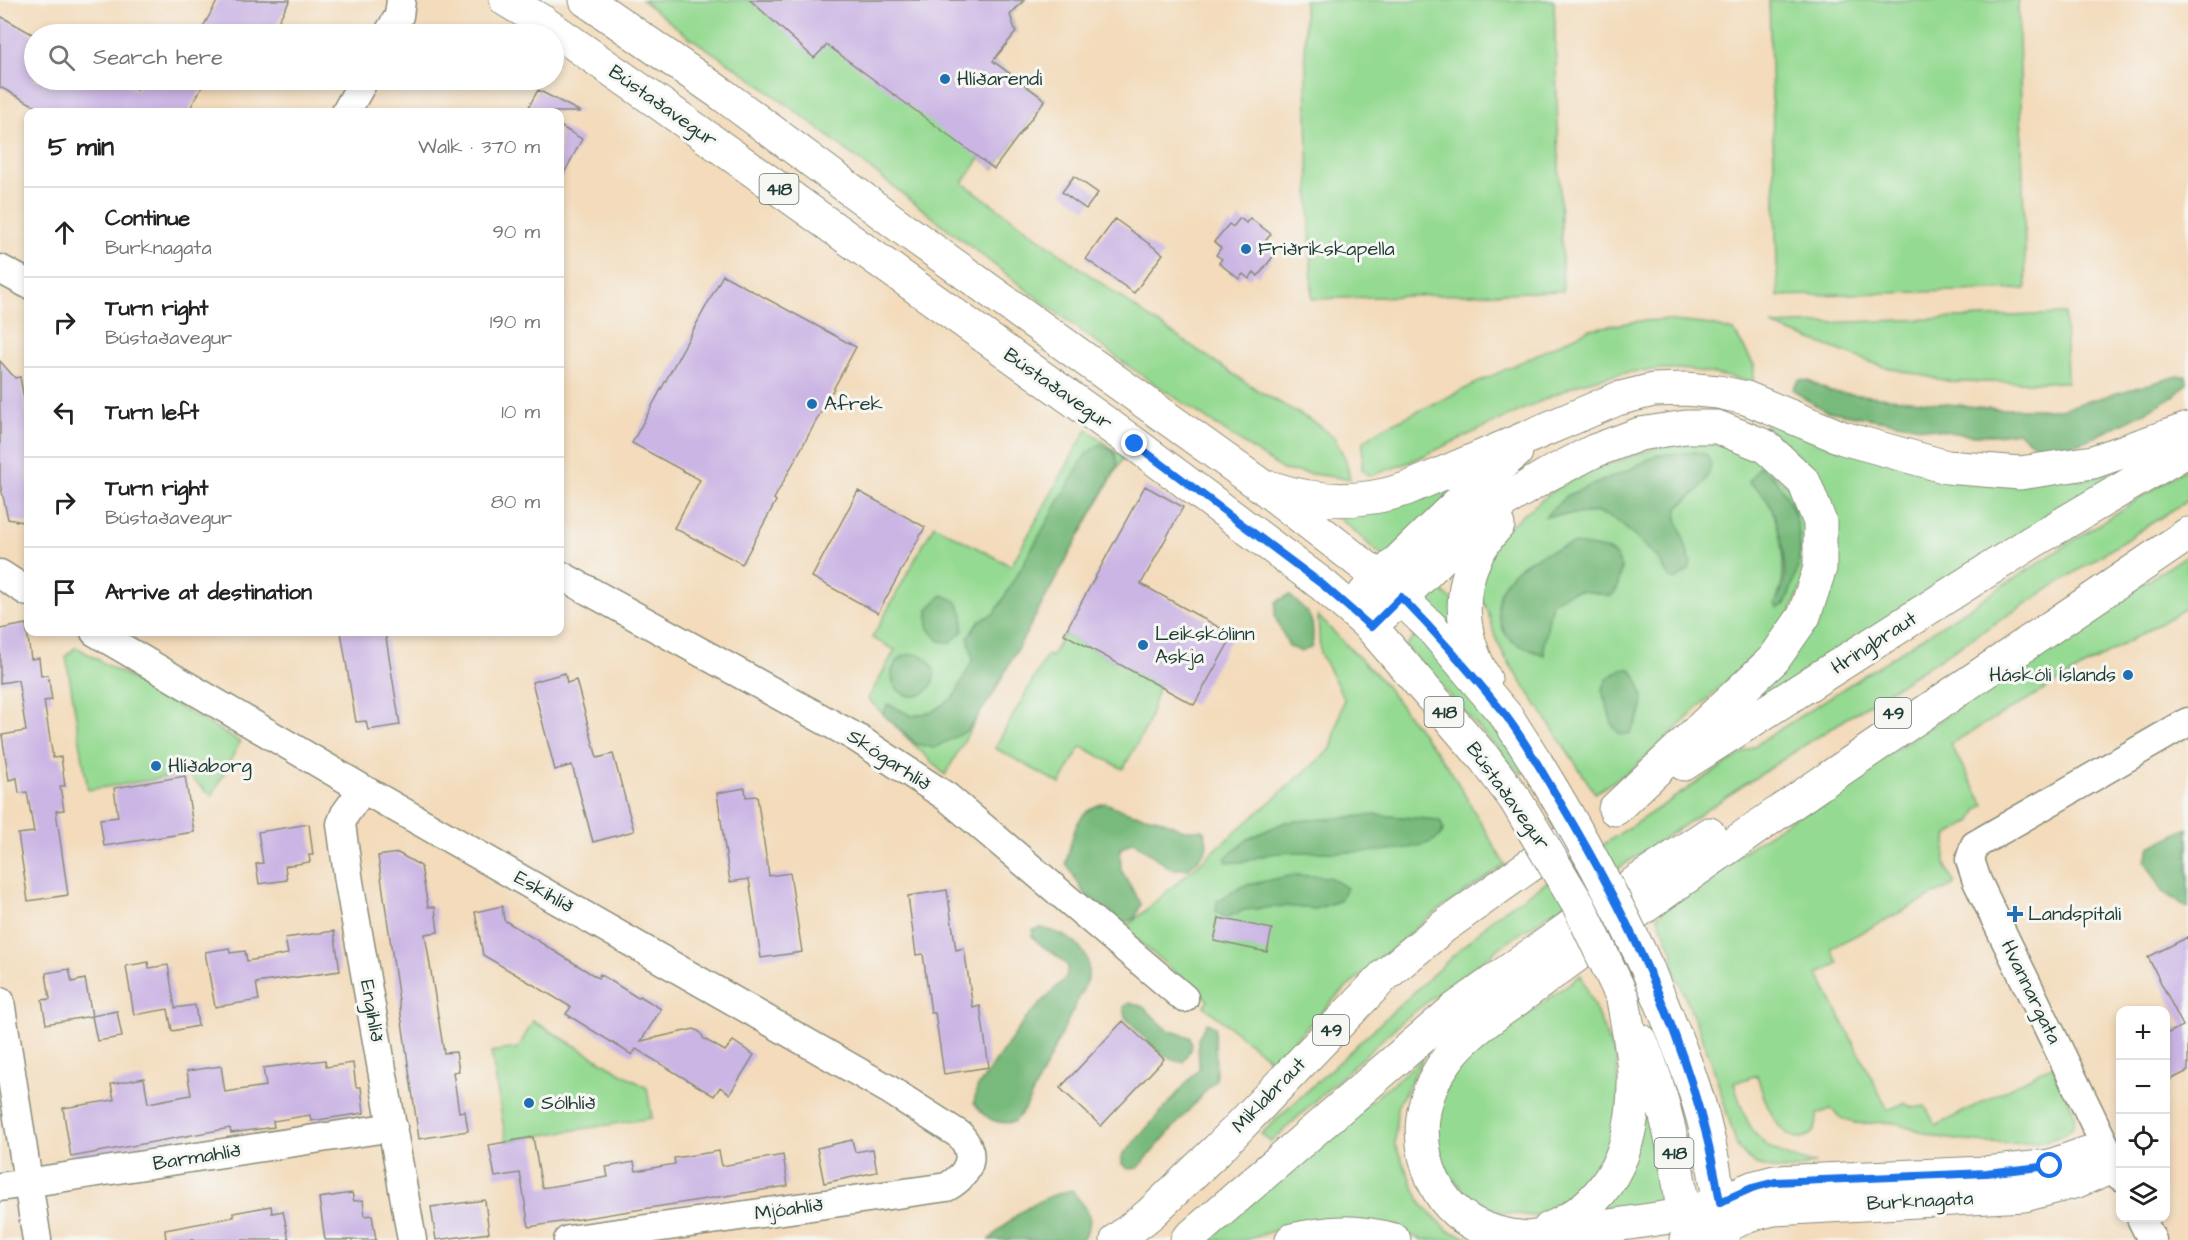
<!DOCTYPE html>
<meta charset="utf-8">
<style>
body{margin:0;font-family:"Architects Daughter",sans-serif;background:#f2f2f2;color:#222}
.controls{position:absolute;right:18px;bottom:18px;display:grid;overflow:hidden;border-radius:12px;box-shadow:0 3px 9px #0003}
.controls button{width:54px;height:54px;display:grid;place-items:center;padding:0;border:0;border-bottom:2px solid #e0e0e0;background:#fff;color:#222;font:30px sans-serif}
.stop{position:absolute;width:18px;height:18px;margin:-14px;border:4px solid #1a73e8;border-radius:50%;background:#fff}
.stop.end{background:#1a73e8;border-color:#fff;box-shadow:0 2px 6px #0008}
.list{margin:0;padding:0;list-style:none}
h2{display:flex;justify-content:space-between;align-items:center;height:78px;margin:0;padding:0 24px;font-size:26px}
h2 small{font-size:20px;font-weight:400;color:#767676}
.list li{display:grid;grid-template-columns:39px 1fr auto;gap:18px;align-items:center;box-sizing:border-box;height:90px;padding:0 24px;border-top:2px solid #e0e0e0}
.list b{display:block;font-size:22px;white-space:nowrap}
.list p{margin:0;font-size:20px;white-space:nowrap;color:#767676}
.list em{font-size:20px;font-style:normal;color:#767676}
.icon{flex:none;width:33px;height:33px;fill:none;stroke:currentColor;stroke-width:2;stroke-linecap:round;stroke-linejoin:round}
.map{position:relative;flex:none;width:2188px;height:1240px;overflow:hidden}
.search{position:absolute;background:#fff;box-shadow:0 3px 9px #0003;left:24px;top:24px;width:540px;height:66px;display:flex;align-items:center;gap:15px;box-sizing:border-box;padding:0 21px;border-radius:33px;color:#767676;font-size:22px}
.panel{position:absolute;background:#fff;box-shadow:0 3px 9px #0003;left:24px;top:108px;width:540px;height:528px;border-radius:12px}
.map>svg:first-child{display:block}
</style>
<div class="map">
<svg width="2188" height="1240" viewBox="0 0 2188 1240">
<rect width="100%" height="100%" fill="#f6f6f2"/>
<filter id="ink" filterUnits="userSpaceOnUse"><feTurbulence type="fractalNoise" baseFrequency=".0167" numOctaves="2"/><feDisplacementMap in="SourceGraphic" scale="12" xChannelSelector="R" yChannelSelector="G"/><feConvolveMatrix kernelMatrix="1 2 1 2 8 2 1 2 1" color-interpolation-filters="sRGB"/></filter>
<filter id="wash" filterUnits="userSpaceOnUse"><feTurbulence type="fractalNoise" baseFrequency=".008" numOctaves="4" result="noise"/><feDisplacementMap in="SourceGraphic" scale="24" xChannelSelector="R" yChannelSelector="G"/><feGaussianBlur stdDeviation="1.35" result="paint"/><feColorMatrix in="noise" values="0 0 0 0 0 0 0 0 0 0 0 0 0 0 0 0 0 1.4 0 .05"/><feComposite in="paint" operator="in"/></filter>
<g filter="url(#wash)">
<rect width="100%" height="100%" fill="#f3dbbb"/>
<path fill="#95da92" stroke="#5a8c63" stroke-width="1.5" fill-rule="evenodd" d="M642,0h382l-14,15 6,17 -54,6 83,62 -51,69 -14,-11 -17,25 178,129 118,79 58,33 16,12 12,22 5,21 -67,-9 -156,-105 -99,-74 -222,-172 -65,-48 -52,-34z
M1304,0h250l9,291 -251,8z
M1769,0h249l8,289 -248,7z
M2065,314l2,68h-115l-68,-15 -113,-42z
M1665,320l46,5 23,6 20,34 -1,17c-18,-3 -36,-8 -55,-11 -40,-6 -82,2 -120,13l-168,78 -40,14 -8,-7 1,-27 18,-13 209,-100 50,-8z
M1766,416l315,64 41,-10 -419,273 112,-123 -5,-151 -45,-43z
M1087,429l36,29 -178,317 -77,-76 27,-49 -23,-12 62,-113 77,41z
M1700,441l26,5 33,14 33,30 12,18 7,56 -27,63 -151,142 -38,24 -90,-136 -10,-20 -7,-26 -12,-24 23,-53 59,-47 34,-17 66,-23zM1657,455l40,37 -19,16 -9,69 -11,-19 -38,-35 -21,-11 -53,4zM1772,475l22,33 5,34v19l-21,34c10,-19 3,-74 -9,-92 -5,-9 -12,-15 -20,-21zM1521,566l101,2 -5,21 -6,6c-28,-4 -35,-10 -60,8l-7,40v12zM1622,669l-9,57 -9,-28 4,-20z
M1479,467l-95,91 -52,-47z
M2188,467v33l-391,250 -287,190 -108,81 -131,121 -10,-8 237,-220 200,-132z
M2188,554v53l-238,137 34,61 -6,4 -6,12 -24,14c-5,24 -6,28 7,49l-124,64 7,15 -20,11 70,136 16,-7 9,5 12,-2 11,20 118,-61c1,6 2,12 4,18 6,12 24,32 13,45 -18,24 -106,14 -133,9 -15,-3 -29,-12 -43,-14 -29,-4 -39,10 -64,-14l-14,5c0,10 -1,20 -12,23 -28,8 -43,-44 -48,-62l-23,8c14,50 26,71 80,80 -27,11 -60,10 -77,-17l-26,-86 -37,-91 -1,-17 -16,-36 57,-45z
M1433,583l21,19 2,28 -35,-35z
M1318,616l63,64 70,91 54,94 -76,52 -91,78 -65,67 -69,-56 4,-6 -84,-71 207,-180 13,-51 -24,-45z
M1418,633l46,52 62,86 -5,3 -9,-9 -107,-119z
M1064,634l95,51 -12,41 -24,43 -42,-23 -21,38 -65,-36 52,-93 4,2z
M76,647l164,95 -28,54 -26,-22 -98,16 -22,-134z
M1581,975l36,86 2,53 -9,40 -19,32 -27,22 -30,8 -36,-4 -33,-19 -23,-28 -8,-27 6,-45 17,-27z
M533,1021l114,67 5,30 -146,23 -15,-89 27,-4z
M1424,1057l-27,50 -2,38 27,60 27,26 27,9h-54l-32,-14 -57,-1 -60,6 -26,9h-41z
M1649,1103l18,101 -77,14z"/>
<path fill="#78ba7c" stroke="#4c7c58" stroke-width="1.5" d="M2178,376h8l1,8 -14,13 -28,15 -50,25 -23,8 -12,3 -26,-4 -16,-12 -21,3h-29l-142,-24 -21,-12 -12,-10 6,-9 10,1 22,11 166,17h63z
M1100,444c12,4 17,8 17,22l-125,230 -25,35 -33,17 -18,-4 -33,-30 5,-10 24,12 20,-4 22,-15 19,-38 -5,-22 11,-16 16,-8 91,-159z
M1695,452l12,3 4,9c-6,28 -15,25 -33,44l-1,10 14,45 -2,7 -14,10 -6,-3 -11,-19 -38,-35 -21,-11 -54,4 23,-21 61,-25 28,-15z
M1759,466c30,21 44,57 40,94 -1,13 -7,27 -12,40l-3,5 -7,3 -2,-4c2,-6 6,-12 8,-18 5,-19 -4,-61 -12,-79 -4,-11 -14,-18 -22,-25z
M1573,544c23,3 54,3 46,34 -1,7 -2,13 -8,18 -28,-5 -35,-11 -59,7l-8,40v12c-10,-4 -25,-8 -33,-15 -8,-6 -12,-20 -13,-29 -2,-42 42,-58 75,-67z
M942,595l14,6 7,13v17l-12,11 -12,-1 -11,-14v-18z
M1289,595c21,17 27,25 23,52l-11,5 -12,-6 -14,-29 1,-15z
M892 675a21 21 0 1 1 42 0a21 21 0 1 1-42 0Z
M1622,669h9c17,25 15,41 -2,65h-9l-7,-8 -11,-36 6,-12z
M1105,803l25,10 29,6 25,11h19c10,21 -1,25 -15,39h-17l-38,-28 -13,8 1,21 20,34 -6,14 -14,7 -37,-32 -18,-30c7,-27 8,-53 39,-60z
M1377,815l62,5c29,38 -116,32 -131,32 -12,0 -25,0 -37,2 -14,2 -31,12 -45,7v-4l22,-18 37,-17z
M2188,828v80l-24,-15 -19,-32 5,-14z
M1294,875l35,2 18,11 -8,13 -24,8 -31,-3 -40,4 -18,8 -10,-6 1,-11 26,-15z
M1041,928c18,4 38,12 46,31 2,5 1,14 1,20l-63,130 -11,13c-19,3 -29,-4 -40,-19l3,-15 48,-68 41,-43 2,-11c-11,-13 -26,-17 -36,-30l1,-6z
M1130,1002l13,5 25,23 22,7 2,9 -9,16c-20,1 -44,-31 -58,-45l-1,-10z
M1207,1023l8,4 1,52 -78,89 -9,1 -7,-5v-8l77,-87 -1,-31z
M1072,1190c14,20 27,28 9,50h-92c25,-25 48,-43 83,-50z"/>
<g id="blocks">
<path fill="#cbb5e4" d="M218,0h72l-19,34h-72z
M750,0h274l-14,15 6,17 -23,29 52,39 -51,69 -167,-124 -13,13z
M0,16l34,19v45h83l19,10 6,-10h64l-18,32h-142l-46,-25z
M538,90l43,22h-55z
M560,126l22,13 -22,42z
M1074,176l24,17 -12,16 -24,-17z
M1240,218l6,5 4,-5 21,16 -5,6 8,6 -3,4 4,4 -17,22 -4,-4 -5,7 -6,-5 -4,5 -20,-16 3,-4 -6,-4 5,-7 -7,-6 15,-18 4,3z
M1115,219l48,35 -29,39 -48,-34z
M723,275l133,72 -82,152 2,2 -34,63 -68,-36 26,-48 -68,-37z
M0,361l15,17 5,-1 8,44v102l-20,-4 -8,-36z
M1145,486l38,21 -42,77 92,51 -39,70 -130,-71z
M858,491l67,36 -47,86 -66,-36z
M26,624l5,35 8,-1 2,18 7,-1 4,25 -8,1 9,57 8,-1 4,29h-5l4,24 -8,1 12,84 -40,6 -10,-67 16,-2 -7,-40 -8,1 -2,-15 -8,2 -7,-45 24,-4 -8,-51 -18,3v-54z
M341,632h44l15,93 -32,5 -2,-9 -10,1z
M565,673l2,10 9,-3 21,78 16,-4 21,77 -41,11 -21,-77 -17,5 -23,-88z
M185,776l9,56 -90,14 -4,-27 18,-2 -4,-29z
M745,788l1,9 11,-1 12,80 21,-3 12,79 -41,6 -12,-79 -19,3 -13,-89z
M309,824l4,31h-4l1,7 -25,4 2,14 -28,4 -3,-20 7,-1 -5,-31z
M398,853l23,13 7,41h7l3,25 -13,2 19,119 12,-1 3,19 -6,1 6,40 6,-1 3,20 -49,8 -41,-283z
M947,890l9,60 8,-2 9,60 7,-2 9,61 -45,7 -9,-61h-4l-8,-59 -7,1 -8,-59z
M502,906l2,14 94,58 2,-4 38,24 2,-2 21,13 -20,32 53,-12 6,3 4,7 21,12 8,-10 21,14 -24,39 -10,-7 -6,9 -78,-47 -4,6 -66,-41 5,-7 -88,-52 -8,-43z
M1219,918l53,11 -5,23 -53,-11z
M334,931l6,40 -84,12 3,17 -44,7 -10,-55 24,-4 1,5 15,-2 2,10 41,-7 -3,-16z
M2188,937v134l-22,11v-48l17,-8 -35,-69z
M148,962l1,6 19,-3 7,43 20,-3 3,21 -26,5 -4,-22 -34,6 -8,-49z
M69,969l3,13 13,-3 7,37 -46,8 -4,-24 8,-1 -4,-26z
M117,1011l5,26 -25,4 -5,-25z
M1123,1021l41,38 -63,67 -41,-38z
M325,1060l1,7 27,-4 3,24h5l3,26 -53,8 -1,-6 -37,6 1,6 -43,6 -1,-5 -159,29 -8,-49 51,-8 -3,-16 33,-6 4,25 43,-8 -4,-24 34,-5 4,26 41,-6 -3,-18z
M533,1137l9,51 66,-11 -2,-10 28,-5 2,9 39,-7 -1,-6 45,-7 3,15 61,-11 5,31 -259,41 -9,-54 -25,4 -6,-32z
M852,1140l3,12 18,-3 4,23 -53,11 -7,-35z
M352,1193l2,8 9,-1 2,16 7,-1 4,25h-51l-6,-42z
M485,1200l4,33 -53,7 -5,-33z
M271,1206l1,7 11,-2 6,29h-123l-1,-10 69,-13 -1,-4z"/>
</g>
</g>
<g filter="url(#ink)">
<use href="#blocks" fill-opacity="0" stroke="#898c78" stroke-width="1.5"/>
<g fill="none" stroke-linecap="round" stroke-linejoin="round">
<defs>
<path id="street" d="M388,34l11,-18 2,-16
M346,112l18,-32
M0,269l28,15
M0,574l28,18
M560,575l297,163 90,59 237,201
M95,632l268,157 525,300 72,46c18,21 9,39 -13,52l-379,53
M363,789l-18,25 -4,10 8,58 63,358
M0,1001l37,239
M2120,1176l-143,-295 -7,-21 5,-15 213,-123
M0,1187l393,-60
M2141,1218l11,22"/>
<path id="secondary" d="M1720,1202l32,-14 23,-6 211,-9 64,-7 37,-13
M1723,1240v-12l25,-13 26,-6 250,-14 53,-14 38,-16"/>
<path id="primary" d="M506,0l37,22 116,81 476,341 188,141 48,42 113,131 31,41
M586,0l137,95 178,132 358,257 121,94 51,49 76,90 30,47
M1272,488c45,15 89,16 134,1l211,-90 36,-9 33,-1 32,3 28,6 97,40 104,29 73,6 73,-11 95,-33
M1365,593l117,-113 34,-28
M1385,613l102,-99 25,-18 35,-21 47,-24 46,-17 46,-7h31l48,19 39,36 16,40v46l-16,48 -30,43 -159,150
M1485,679c-30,-53 -29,-109 13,-154
M1684,764l348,-222 156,-92
M1600,906l109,-72
M1648,970c20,49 41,97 55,148 9,34 15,70 19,105
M1641,1041c23,55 36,114 42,174
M1720,1202l-37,13 -155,23c-41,-3 -76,-18 -94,-56 -19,-41 -15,-84 12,-121 17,-25 45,-43 70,-61 38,-28 77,-57 117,-85 182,-131 370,-254 555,-381
M1549,1229c66,-28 86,-86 85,-153 -1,-26 -7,-52 -11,-77"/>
<path id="highway" d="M1117,1240l33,-26 68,-65 166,-173 59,-49 121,-86
M1187,1240l268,-231 145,-103
M1292,1240c39,-9 63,-10 102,0
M1686,1240l37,-12"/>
</defs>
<use href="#street" stroke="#898c78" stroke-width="31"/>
<use href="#secondary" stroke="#898c78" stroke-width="35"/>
<use href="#primary" stroke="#898c78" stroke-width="35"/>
<use href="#highway" stroke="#898c78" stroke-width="35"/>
<use href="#street" stroke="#fff" stroke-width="28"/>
<use href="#secondary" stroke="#fff" stroke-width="33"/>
<use href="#primary" stroke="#fff" stroke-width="33"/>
<use href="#highway" stroke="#fff" stroke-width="33"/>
<defs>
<path id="primary-bridge" d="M1537,764c41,67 78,135 111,206
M1515,799l64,107 41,86"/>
</defs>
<use href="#primary-bridge" stroke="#898c78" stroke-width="35" stroke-linecap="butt"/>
<use href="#primary-bridge" stroke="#fff" stroke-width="33"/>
</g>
</g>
<g fill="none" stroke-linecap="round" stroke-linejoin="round" filter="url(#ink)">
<path stroke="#1a73e8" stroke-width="8" d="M1135,444l188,141 48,42 30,-30c37,38 72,78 105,119 20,26 36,56 53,84 74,123 138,259 161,402l32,-14 23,-6 211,-9 64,-7"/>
</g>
<g fill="#1f6fb2" stroke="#f6f6f2" stroke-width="2">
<circle cx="945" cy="79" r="6"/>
<circle cx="1246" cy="249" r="6"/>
<circle cx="812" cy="404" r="6"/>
<circle cx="1143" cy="645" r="6"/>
<circle cx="2128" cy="675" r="6"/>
<circle cx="156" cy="766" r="6"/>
<path d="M2012 905h6v6h6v6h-6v6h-6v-6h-6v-6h6z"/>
<circle cx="529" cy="1103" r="6"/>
</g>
<g text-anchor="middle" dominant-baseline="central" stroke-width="6" stroke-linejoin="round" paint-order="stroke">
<g fill="#f6f6f2" stroke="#60746d" stroke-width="1.5">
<rect x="759.5" y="174" width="39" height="30" rx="4.5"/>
<rect x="1424.5" y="697" width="39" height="30" rx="4.5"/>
<rect x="1875" y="698" width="36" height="30" rx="4.5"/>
<rect x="1313" y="1015" width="36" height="30" rx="4.5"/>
<rect x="1654.5" y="1138" width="39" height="30" rx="4.5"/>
</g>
<g font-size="18" font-weight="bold" fill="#1f3d34">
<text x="779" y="189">418</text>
<text x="1444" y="712">418</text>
<text x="1893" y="713">49</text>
<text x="1331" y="1030">49</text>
<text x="1674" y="1153">418</text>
</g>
<g font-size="20" fill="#1f3d34" stroke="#f6f6f2" text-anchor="start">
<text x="957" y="79">Hlíðarendi</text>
<text x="1258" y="249">Friðrikskapella</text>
<text x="824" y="404">Afrek</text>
<text x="1155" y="634">Leikskólinn<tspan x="1155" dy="23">Askja</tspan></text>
<text x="2116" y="675" text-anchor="end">Háskóli Íslands</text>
<text x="168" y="766">Hlíðaborg</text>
<text x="2028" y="914">Landspítali</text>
<text x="541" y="1103">Sólhlíð</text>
</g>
<g font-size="20" fill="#1f3d34" stroke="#f6f6f2">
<text transform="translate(663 106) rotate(35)">Bústaðavegur</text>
<text transform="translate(1058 389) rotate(35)">Bústaðavegur</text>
<text transform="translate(1874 643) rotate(-33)">Hringbraut</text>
<text transform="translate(889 760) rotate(33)">Skógarhlíð</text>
<text transform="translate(1508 796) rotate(54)">Bústaðavegur</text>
<text transform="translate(544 892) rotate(30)">Eskihlíð</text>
<text transform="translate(2031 992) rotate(64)">Hvannargata</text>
<text transform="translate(372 1011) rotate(80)">Engihlíð</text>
<text transform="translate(1269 1095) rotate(-46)">Miklabraut</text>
<text transform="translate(197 1157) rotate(-9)">Barmahlíð</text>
<text transform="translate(1920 1201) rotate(-3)">Burknagata</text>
<text transform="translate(789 1209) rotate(-8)">Mjóahlíð</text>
</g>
</g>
</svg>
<div class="controls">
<button>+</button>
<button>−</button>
<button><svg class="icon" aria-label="locate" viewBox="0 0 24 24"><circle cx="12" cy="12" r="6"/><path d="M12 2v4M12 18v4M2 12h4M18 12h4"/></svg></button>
<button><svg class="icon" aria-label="layers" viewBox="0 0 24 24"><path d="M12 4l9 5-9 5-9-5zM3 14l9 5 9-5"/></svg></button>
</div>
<div class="stop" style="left:2050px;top:1166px"></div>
<div class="stop end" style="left:1135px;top:444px"></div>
<div class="search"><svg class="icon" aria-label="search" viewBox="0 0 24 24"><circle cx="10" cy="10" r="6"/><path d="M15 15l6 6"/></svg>Search here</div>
<section class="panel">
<h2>5 min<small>Walk · 370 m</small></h2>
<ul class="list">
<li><svg class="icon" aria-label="ahead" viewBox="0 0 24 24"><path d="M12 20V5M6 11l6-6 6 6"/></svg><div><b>Continue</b><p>Burknagata</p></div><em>90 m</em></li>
<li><svg class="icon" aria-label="right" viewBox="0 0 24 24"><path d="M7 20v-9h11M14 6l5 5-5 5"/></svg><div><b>Turn right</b><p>Bústaðavegur</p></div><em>190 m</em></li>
<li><svg class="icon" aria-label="left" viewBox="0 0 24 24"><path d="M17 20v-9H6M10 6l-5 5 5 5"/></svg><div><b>Turn left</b></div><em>10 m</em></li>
<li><svg class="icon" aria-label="right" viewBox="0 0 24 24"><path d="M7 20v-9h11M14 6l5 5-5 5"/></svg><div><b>Turn right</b><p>Bústaðavegur</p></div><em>80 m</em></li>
<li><svg class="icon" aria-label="arrive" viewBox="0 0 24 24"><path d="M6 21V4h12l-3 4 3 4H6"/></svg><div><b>Arrive at destination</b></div></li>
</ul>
</section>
</div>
